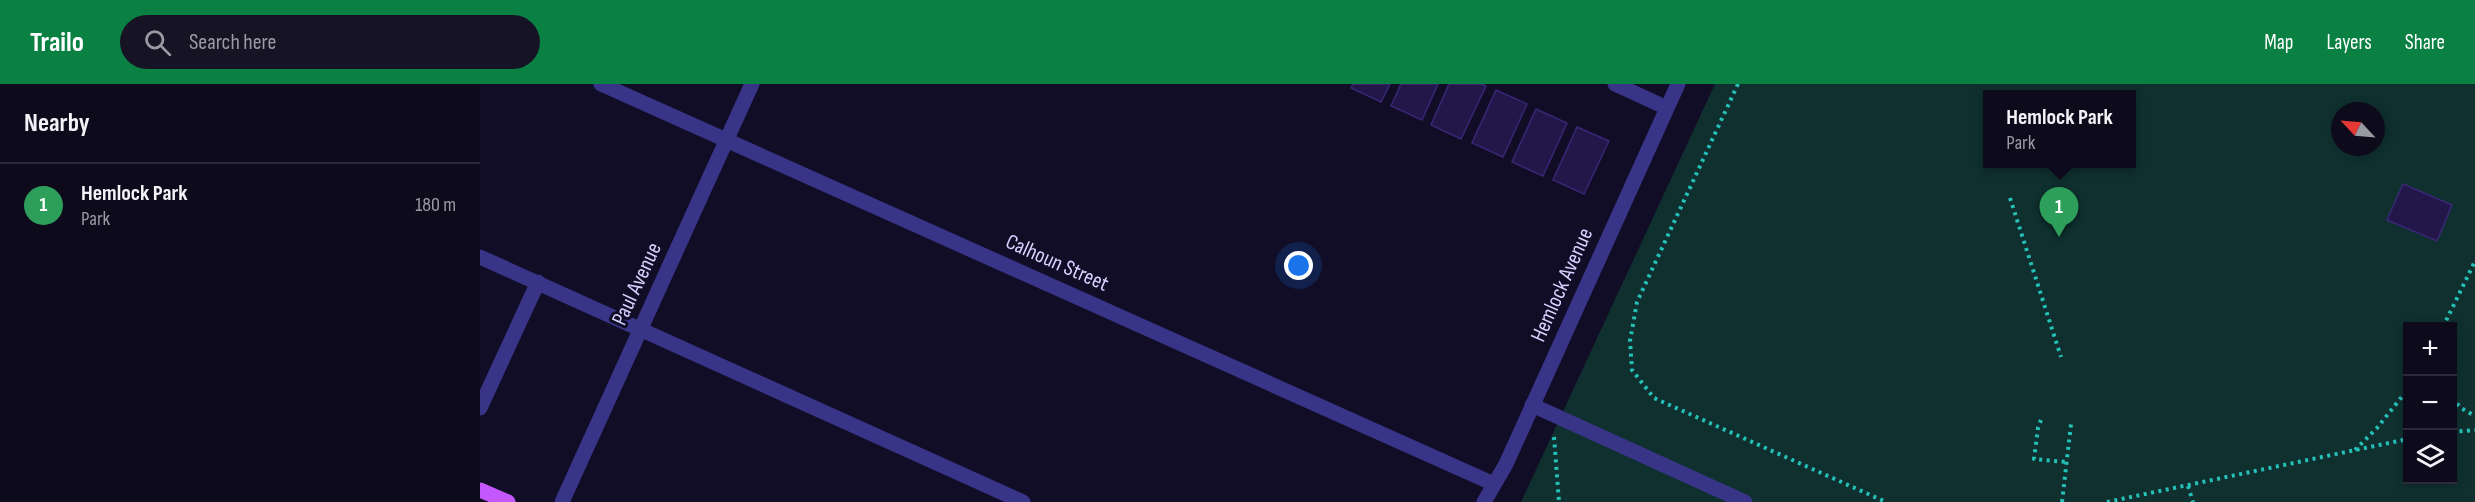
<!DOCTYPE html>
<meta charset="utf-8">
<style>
body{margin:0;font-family:"Sofia Sans Condensed",sans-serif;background:#161325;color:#f1f3f6}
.controls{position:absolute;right:18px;bottom:18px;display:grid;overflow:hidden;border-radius:0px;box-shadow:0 3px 9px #0003}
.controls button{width:54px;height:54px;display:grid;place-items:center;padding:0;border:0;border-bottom:2px solid #2d2b3b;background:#0d0a1c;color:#f1f3f6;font:30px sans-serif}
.compass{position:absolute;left:1851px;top:18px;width:54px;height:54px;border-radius:50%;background:#0d0a1c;box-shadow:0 3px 9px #0003;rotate:296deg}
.you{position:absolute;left:819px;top:182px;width:21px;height:21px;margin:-15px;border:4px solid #fff;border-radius:50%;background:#1a73e8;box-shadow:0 0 0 9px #1a73e833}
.badge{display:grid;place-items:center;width:39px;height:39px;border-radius:50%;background:#0b8043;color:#fff;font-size:20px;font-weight:700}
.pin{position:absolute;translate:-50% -50px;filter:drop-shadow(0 2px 3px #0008)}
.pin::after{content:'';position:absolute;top:32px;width:21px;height:18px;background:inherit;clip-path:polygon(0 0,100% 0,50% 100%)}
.popup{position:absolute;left:1503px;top:6px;width:153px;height:78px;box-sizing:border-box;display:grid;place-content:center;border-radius:0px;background:#0d0a1c;filter:drop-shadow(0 2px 4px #0005);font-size:20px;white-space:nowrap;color:#9a9aa3}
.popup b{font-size:22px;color:#f1f3f6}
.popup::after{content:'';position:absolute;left:50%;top:100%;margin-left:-12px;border:12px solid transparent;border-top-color:#0d0a1c}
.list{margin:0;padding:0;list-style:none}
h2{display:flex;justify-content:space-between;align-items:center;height:78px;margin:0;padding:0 24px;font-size:26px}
h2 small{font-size:20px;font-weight:400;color:#9a9aa3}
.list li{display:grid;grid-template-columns:39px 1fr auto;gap:18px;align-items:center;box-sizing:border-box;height:84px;padding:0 24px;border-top:2px solid #2d2b3b}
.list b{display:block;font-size:22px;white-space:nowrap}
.list p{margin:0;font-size:20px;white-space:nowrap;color:#9a9aa3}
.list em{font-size:20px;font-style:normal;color:#9a9aa3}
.icon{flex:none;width:33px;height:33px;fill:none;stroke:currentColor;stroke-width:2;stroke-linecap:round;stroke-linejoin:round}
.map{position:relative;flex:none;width:1995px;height:418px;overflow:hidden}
header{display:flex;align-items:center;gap:36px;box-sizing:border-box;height:84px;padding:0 30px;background:#0b8043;color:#fff}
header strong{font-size:28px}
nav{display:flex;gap:33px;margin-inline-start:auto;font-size:21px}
.search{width:420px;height:54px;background:#161325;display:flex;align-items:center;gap:15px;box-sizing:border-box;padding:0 21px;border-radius:33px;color:#9a9aa3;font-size:22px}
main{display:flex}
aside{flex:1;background:#0d0a1c}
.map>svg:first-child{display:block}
</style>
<header>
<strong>Trailo</strong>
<div class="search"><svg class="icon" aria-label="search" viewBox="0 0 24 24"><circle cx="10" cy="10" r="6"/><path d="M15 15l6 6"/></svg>Search here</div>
<nav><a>Map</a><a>Layers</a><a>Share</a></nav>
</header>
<main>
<aside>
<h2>Nearby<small></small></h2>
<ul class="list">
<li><span class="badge" style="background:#2e9e5b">1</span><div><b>Hemlock Park</b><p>Park</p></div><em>180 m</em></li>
</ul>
</aside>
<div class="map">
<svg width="1995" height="418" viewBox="0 0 1995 418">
<rect width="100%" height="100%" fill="#110d26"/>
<path fill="#0f302f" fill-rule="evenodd" d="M1235,0h760v418h-954zM1507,10h144v70h-144zM1860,27h36v36h-36zM1928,243h44v153h-44z"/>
<path fill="#221748" stroke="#382776" stroke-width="1.5" d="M873,0h37l-9,18 -30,-14z
M921,0h37l-16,36 -31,-14z
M969,0h32l5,2 -25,53 -30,-14z
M1016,6l31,14 -24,53 -31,-14z
M1056,25l31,14 -24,53 -31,-14z
M1097,43l32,14 -25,53 -31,-14z
M1923,100l49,21 -15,36 -50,-21z"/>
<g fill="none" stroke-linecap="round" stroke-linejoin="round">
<path stroke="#25c0b8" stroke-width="4" stroke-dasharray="3 4.5" stroke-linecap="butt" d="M1258,0l-101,218 -7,39 2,29 22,28 232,104
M1530,114l51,159
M1963,243l32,-66
M1972,314l9,10 14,8
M1561,336l-3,8 -4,31 32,3
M1972,348l23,-2
M1074,353l5,65
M1875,366l22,-22 31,-39
M1708,402l5,16
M1582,418l9,-78
M1627,418l301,-63"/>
<path stroke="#383488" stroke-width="15" d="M121,0l893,400
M1135,0l52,24
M0,173l543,245
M1052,321l213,97
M0,324l58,-126
M82,418l190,-418
M1004,418l22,-38 172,-380"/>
<path stroke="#c358ff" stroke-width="15" d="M0,406l28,12"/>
</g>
<g text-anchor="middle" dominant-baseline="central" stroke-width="6" stroke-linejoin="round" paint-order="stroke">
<g font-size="22" fill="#d7d1ff" stroke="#110d26">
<text transform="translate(577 179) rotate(24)">Calhoun Street</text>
<text transform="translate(157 200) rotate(-65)">Paul Avenue</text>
<text transform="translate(1082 201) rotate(-66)">Hemlock Avenue</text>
</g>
</g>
</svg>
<div class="controls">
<button>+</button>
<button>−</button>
<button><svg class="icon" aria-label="layers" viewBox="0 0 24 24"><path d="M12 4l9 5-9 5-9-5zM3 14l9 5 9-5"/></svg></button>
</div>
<svg class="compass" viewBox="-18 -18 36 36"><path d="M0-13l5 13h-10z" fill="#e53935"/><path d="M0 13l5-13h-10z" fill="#9a9aa3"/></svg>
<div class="you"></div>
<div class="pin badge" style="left:1579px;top:153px;background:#2e9e5b">1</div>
<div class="popup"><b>Hemlock Park</b>Park</div>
</div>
</main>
